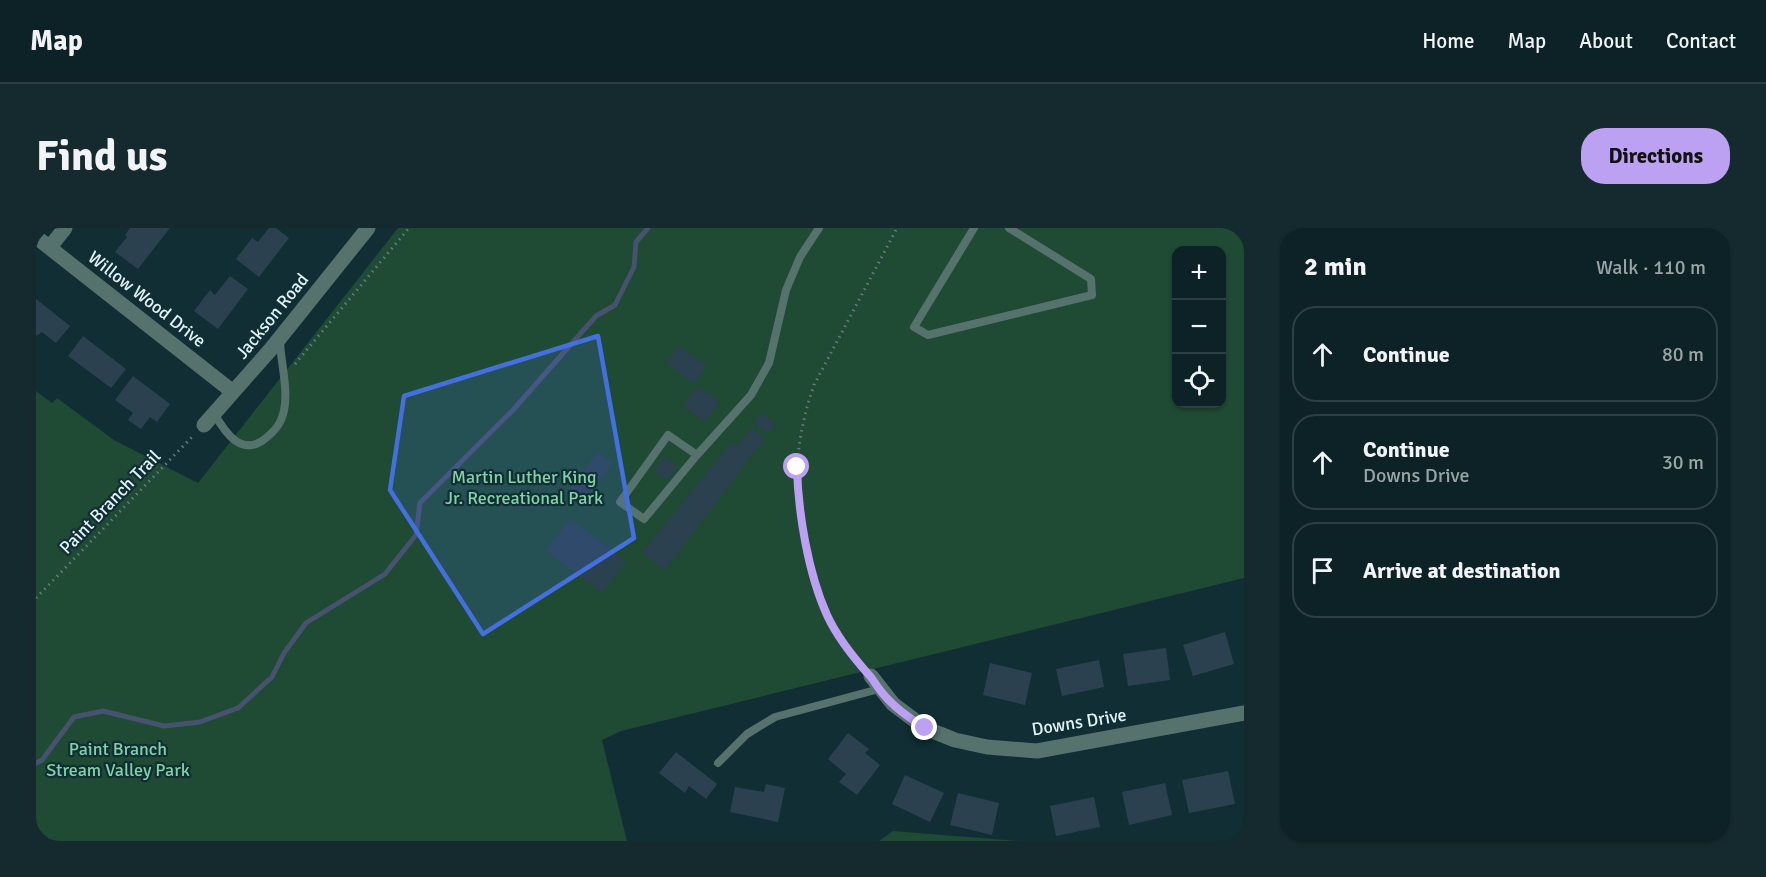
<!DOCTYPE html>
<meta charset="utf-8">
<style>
body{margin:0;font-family:Signika,sans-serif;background:#152a2f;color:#f1f3f6}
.controls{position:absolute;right:18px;top:18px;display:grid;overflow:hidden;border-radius:12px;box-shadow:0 2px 4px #0004}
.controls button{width:54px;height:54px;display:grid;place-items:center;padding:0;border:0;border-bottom:2px solid #2c3f44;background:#0c2227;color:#f1f3f6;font:30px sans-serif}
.stop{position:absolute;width:18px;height:18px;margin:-14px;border:4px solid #bca0f2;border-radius:50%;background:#fff}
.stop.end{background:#bca0f2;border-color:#fff;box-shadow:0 2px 6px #0008}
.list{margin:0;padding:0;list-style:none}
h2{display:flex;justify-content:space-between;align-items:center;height:78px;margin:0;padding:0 24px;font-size:26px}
h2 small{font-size:20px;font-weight:400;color:#9aa4a7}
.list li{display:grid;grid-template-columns:39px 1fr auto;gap:18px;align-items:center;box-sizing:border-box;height:96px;margin:0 12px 12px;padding:0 12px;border:2px solid #2c3f44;border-radius:24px}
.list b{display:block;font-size:22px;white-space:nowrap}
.list p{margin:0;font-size:20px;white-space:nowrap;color:#9aa4a7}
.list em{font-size:20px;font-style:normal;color:#9aa4a7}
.icon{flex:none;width:33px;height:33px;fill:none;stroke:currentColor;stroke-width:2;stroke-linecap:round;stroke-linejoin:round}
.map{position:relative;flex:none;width:1208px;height:613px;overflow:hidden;border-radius:24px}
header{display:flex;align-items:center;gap:36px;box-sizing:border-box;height:84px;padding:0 30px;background:#0c2227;border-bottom:2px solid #2c3f44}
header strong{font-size:28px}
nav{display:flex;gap:33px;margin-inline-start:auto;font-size:21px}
.intro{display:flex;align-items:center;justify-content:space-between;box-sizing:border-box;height:144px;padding:0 36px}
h1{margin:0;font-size:42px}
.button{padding:15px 27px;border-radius:24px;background:#bca0f2;color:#111;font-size:21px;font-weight:700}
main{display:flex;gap:36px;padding:0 36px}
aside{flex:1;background:#0c2227;border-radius:24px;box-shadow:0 2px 4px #0004}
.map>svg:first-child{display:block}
</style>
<header>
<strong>Map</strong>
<nav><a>Home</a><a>Map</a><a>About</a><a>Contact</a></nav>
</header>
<div class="intro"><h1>Find us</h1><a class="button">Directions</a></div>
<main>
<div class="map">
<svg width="1208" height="613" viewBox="0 0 1208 613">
<rect width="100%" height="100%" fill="#102e34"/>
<path fill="#1f4a33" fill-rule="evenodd" d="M362,0h846v350l-623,153 -19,9 25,101h-591v-450l16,12 5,-5 57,42 84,43zM1140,22h46v154h-46z
M857,603l126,10h-140z"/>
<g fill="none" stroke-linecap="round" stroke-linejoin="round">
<path stroke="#46526e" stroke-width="5" d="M0,535l6,-3 32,-43 29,-6 61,15 36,-4 38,-14 34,-31 12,-24 22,-30 79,-49 31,-39 4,-32 93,-93 83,-94 19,-11 19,-38 2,-25 12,-14"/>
</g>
<path fill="#2b4150" d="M94,0h40l-32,41 -23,-17 12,-15 -2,-2z
M233,0h7l13,10 -30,39 -23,-18 16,-21 6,4z
M194,48l18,13 -30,40 -24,-18 16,-21 5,5z
M0,71l34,27 -14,17 -14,-11 -6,4z
M47,108l43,33 -15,19 -43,-32z
M643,118l28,20 -13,18 -28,-21z
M97,148l37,28 -13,18 -7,-5 -9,12 -13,-9 5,-7 -18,-13z
M662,158l21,16 -15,20 -21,-16z
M725,185l14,11 -7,10 -14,-11z
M716,200l13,10 -100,132 -23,-17 89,-110 5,4z
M562,224l15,11 -31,40 -15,-11z
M628,229l13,10 -9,13 -14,-10z
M534,291l56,42 -24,32 -56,-43z
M1189,404l9,32 -41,12 -10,-31z
M1130,420l4,32 -42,6 -5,-32z
M1063,432l5,27 -42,9 -6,-27z
M954,435l42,10 -7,32 -42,-10z
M812,505l21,16 -4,4 15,12 -23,30 -18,-13 7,-8 -18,-15z
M640,524l41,32 -11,15 -17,-13 -4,7 -26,-20z
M1192,543l7,33 -46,9 -7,-33z
M869,547l39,18 -14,29 -38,-18z
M1129,555l7,32 -43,10 -7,-33z
M730,556l19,4 -7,34 -48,-10 5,-25 29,5z
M922,565l41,10 -7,32 -42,-10z
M1058,569l6,30 -44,9 -6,-30z"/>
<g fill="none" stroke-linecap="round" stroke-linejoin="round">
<path stroke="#627b80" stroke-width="3" stroke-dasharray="1.5 4.5" stroke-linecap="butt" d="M259,136l114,-136
M0,370l156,-161
M823,436c-39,-44 -65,-140 -62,-198 2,-28 8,-55 17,-81l83,-157
M0,608l17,5"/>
<path stroke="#55726d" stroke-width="8" d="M938,0l-60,99 14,8 164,-40 -1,-16 -82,-51
M178,185c11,20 28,45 52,25 5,-4 12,-11 15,-18 10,-23 0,-54 -1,-78
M661,227l-29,-20 -48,67 24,17 53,-64 54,-60 18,-32 17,-73 14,-33 19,-29
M682,535l29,-29 28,-17 104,-28"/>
<path stroke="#55726d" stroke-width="15" d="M0,9l197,155
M14,19l15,-19
M168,197l67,-76 97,-121
M835,448l22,28 32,24 30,12 32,7 50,4 207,-38"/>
</g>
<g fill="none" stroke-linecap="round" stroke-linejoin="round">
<path stroke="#bca0f2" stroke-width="8" d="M761,239c1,45 11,106 30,148 10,22 26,42 42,60 4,4 7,10 11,15 12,16 28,27 45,38"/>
</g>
<path fill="#446fde" fill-opacity="0.2" stroke="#446fde" stroke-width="4.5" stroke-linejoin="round" d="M562,108l36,202 -151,96 -93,-144 14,-94z"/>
<g text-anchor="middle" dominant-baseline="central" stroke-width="4.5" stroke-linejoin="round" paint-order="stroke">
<g font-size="18" fill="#e1f2f6" stroke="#102e34">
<text transform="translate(111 71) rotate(38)">Willow Wood Drive</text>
<text transform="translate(236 88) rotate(-51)">Jackson Road</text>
<text transform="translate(74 274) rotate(-46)">Paint Branch Trail</text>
<text transform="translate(1043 494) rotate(-9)">Downs Drive</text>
</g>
<g font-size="18" fill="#81d2a4" stroke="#102e34">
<text x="488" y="249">Martin Luther King<tspan x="488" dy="21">Jr. Recreational Park</tspan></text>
<text x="82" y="521">Paint Branch<tspan x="82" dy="21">Stream Valley Park</tspan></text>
</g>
</g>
</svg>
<div class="controls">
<button>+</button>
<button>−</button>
<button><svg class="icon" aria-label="locate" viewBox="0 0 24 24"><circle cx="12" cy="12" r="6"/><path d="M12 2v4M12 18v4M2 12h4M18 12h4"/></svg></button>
</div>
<div class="stop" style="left:761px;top:239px"></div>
<div class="stop end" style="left:889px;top:500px"></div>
</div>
<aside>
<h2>2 min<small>Walk · 110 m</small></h2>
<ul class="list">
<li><svg class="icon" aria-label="ahead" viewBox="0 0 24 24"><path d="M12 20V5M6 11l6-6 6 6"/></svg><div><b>Continue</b></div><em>80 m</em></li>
<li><svg class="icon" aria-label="ahead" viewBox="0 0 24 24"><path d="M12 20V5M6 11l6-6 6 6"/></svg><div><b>Continue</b><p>Downs Drive</p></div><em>30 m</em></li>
<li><svg class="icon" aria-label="arrive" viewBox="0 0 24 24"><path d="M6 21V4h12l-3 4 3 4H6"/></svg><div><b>Arrive at destination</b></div></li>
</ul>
</aside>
</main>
